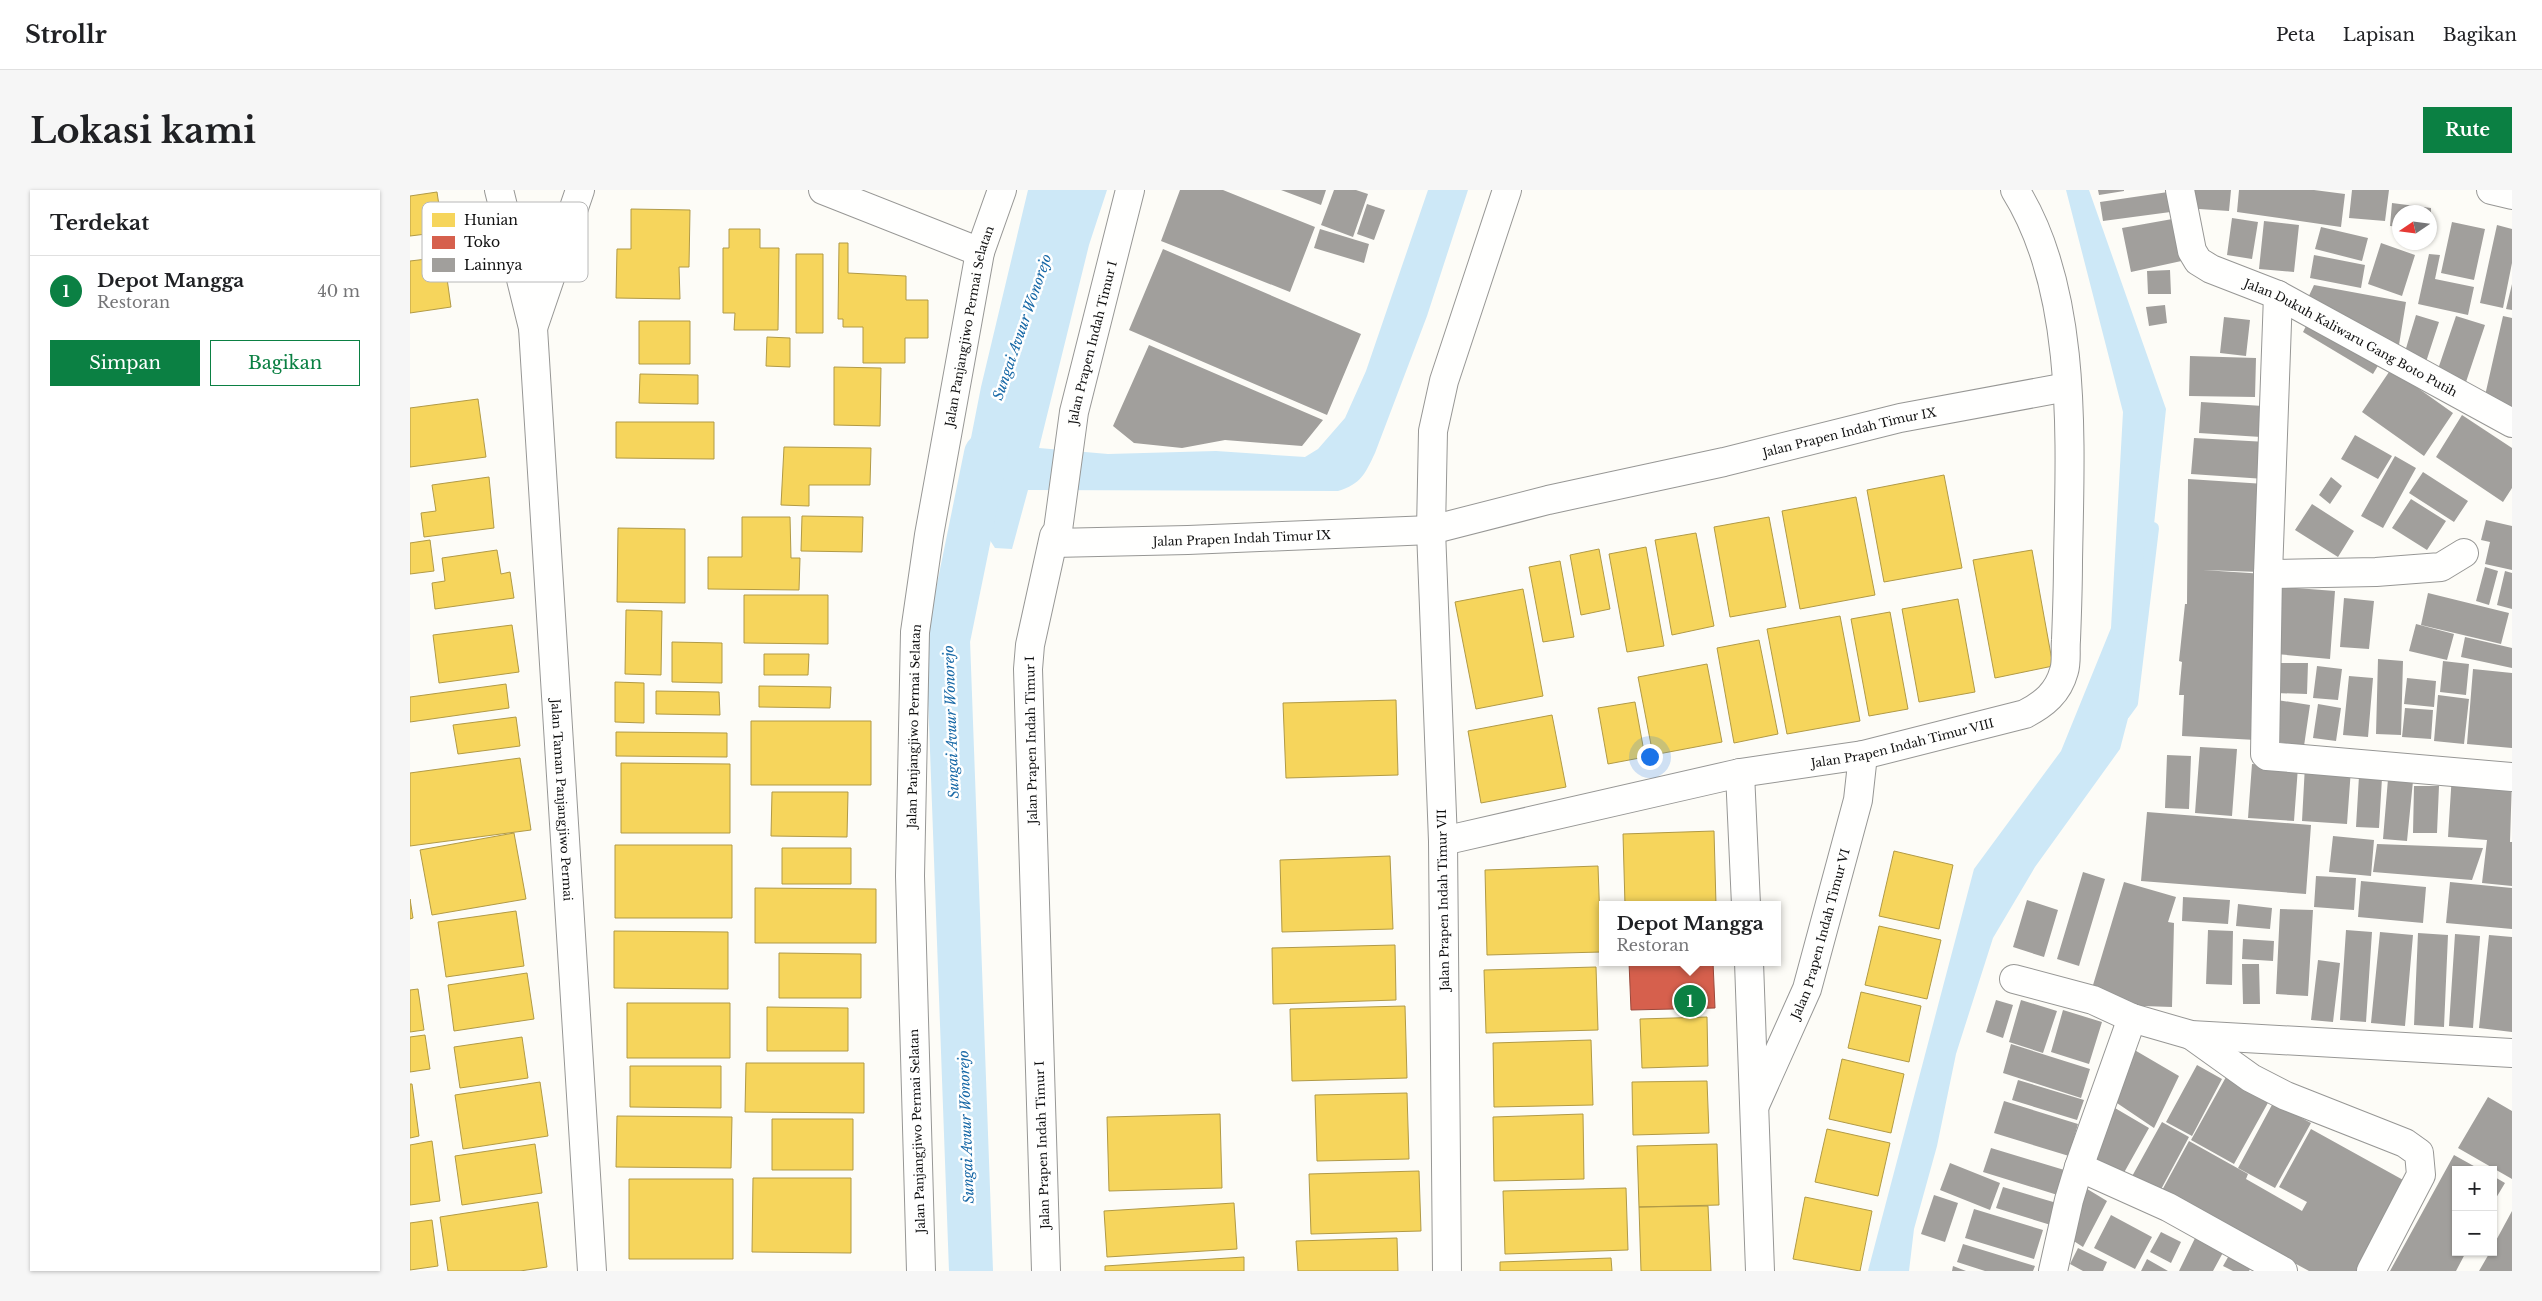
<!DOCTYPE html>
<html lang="id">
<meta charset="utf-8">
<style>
body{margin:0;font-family:"Libre Baskerville",serif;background:#f6f6f6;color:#202124}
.controls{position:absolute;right:15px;bottom:15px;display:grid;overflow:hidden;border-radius:0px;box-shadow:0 1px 4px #0004}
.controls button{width:45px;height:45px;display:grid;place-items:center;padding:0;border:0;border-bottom:1px solid #e0e0e0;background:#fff;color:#202124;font:25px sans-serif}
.compass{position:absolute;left:1982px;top:15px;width:45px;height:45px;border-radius:50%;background:#fff;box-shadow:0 1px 4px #0004;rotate:257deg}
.you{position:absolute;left:1239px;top:566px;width:18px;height:18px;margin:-12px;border:4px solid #fff;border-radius:50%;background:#1a73e8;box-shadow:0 0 0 8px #1a73e833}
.badge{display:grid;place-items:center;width:32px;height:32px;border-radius:50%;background:#0b8043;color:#fff;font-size:16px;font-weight:700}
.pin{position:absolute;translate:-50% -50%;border:2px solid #fff;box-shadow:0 1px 5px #0006}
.popup{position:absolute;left:1189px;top:711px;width:182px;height:65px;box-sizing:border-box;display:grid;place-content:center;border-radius:0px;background:#fff;filter:drop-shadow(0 1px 4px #0005);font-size:16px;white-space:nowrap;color:#757577}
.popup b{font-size:19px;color:#202124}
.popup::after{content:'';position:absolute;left:50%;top:100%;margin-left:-10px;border:10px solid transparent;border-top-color:#fff}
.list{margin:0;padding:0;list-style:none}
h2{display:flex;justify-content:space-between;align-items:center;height:65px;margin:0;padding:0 20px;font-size:21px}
h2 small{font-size:16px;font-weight:400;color:#757577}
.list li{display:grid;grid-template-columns:32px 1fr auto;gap:15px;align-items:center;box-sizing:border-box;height:70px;padding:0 20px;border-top:1px solid #e0e0e0}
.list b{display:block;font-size:19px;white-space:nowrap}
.list p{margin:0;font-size:16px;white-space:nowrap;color:#757577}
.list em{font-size:16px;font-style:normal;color:#757577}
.actions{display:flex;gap:10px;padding:15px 20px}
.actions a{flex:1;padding:11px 0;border:1px solid #0b8043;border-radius:0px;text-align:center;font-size:18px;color:#0b8043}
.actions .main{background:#0b8043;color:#fff}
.map{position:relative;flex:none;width:2102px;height:1081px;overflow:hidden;border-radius:0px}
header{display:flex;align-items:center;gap:30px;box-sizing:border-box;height:70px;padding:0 25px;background:#fff;border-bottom:1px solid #e0e0e0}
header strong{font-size:24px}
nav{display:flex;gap:28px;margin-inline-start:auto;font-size:18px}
.intro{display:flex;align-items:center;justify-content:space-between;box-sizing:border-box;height:120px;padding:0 30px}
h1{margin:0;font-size:35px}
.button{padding:12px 22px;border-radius:0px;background:#0b8043;color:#fff;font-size:18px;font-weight:700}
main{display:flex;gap:30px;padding:0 30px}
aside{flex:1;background:#fff;border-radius:0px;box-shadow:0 1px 4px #0004}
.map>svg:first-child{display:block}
</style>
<header>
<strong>Strollr</strong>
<nav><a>Peta</a><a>Lapisan</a><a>Bagikan</a></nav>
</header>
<div class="intro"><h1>Lokasi kami</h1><a class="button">Rute</a></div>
<main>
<aside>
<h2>Terdekat<small></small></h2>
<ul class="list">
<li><span class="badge">1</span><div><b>Depot Mangga</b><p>Restoran</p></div><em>40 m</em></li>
</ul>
<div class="actions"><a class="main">Simpan</a><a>Bagikan</a></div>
</aside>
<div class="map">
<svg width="2102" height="1081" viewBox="0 0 2102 1081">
<rect width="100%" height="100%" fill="#fdfcf7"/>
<path fill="#cde8f7" d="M618,0h79l-18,55 -50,203 69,6 108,-3 89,6 13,-8 27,-31 21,-47 62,-181h40l-41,126 -52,137c-10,21 -14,31 -37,38l-310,-1 -16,59 -17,-1 -35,-54 21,-107z
M1656,0h23l77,219 -14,135 -20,159 -12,46 -85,118 -42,71 -37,116 -19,92 -23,83 -5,42h-41l106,-402 87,-118 50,-123 12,-216z"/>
<path fill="#f6d55c" stroke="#b19a46" d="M27,2l6,40 -33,4v-40z
M221,19l59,1 -1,57h-10l1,32 -64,-1 1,-49h14z
M319,39h31v19h19l-1,82h-44l1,-17h-12v-65h6z
M429,53h9v30l58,3v24h22v38h-23v25h-42v-36h-20v-8h-5z
M386,64h27v79h-27z
M34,67l7,50 -41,6v-52z
M229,131h51v43h-51z
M357,147l23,1v29l-24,-1z
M424,177l47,1 -1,58 -46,-1z
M230,184l58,1v29l-59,-1z
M68,209l8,58 -76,10v-59z
M206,232h98v37l-98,-1z
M374,257l87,1 -1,37h-61v21l-28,-1z
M1534,285l18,93 -78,14 -17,-92z
M79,287l5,51 -70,9 -3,-24 15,-2 -4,-26z
M1446,307l19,98 -75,14 -18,-98z
M392,326l61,1 -1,35 -61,-1z
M332,327h48l1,41h9l-1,32 -91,-1v-32h34z
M1359,327l17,90 -56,10 -16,-90z
M208,338l67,1v74l-68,-1z
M1286,343l18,93 -42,9 -17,-95z
M20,350l4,31 -24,3v-31z
M1236,357l18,99 -37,6 -18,-98z
M1189,359l11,60 -29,6 -11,-60z
M87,360l4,24 9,-2 4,26 -79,11 -3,-26 13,-2 -3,-23z
M1622,360l21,116 -58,12 -22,-118z
M1150,371l14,76 -31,5 -14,-75z
M1113,399l20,107 -67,13 -21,-107z
M334,405h84v49l-84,-1z
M1548,409l17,93 -56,10 -17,-93z
M216,420l36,1 -1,64 -36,-1z
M1480,422l18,97 -39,7 -18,-97z
M1430,426l20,105 -73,13 -20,-105z
M102,435l7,47 -80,11 -6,-48z
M1349,450l19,94 -44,9 -17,-95z
M262,452l50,1v40l-50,-1z
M354,464h45l-1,21h-44z
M1297,474l15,78 -69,13 -15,-78z
M205,492l29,1v40l-29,-1z
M96,494l3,24 -99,14v-25z
M349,496l72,1 -1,21 -71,-1z
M246,501l63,1 1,23 -64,-1z
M986,510l2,75 -112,3 -3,-75z
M1225,512l10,55 -37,7 -10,-56z
M1142,525l14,72 -85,16 -13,-72z
M106,527l4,29 -62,8 -5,-29z
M341,531h120v64h-120z
M206,542l111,1v24l-111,-1z
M110,568l11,72 -121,16v-73z
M211,573l109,1v69h-109z
M362,602h76l-1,45 -76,-1z
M1304,641l2,74h-91l-2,-71z
M104,643l12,66 -94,16 -12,-65z
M205,655h117v73h-117z
M372,658h69v36h-69z
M1484,661l59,14 -14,64 -60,-13z
M980,666l3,73 -111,3 -2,-72z
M1188,676l3,86 -114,3 -2,-85z
M345,698l121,1v54h-121z
M0,709l3,19 -3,1z
M106,721l8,55 -78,11 -8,-55z
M1469,736l62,14 -14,59 -62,-14z
M204,741l114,1v57l-114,-1z
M985,755l1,55 -123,4 -1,-56z
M369,763l82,1v44h-82z
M1186,777l2,63 -112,3 -2,-63z
M117,783l7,46 -80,12 -6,-46z
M8,799l6,41 -14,2v-42z
M1451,802l60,14 -12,56 -61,-14z
M217,813h103v55h-103z
M995,816l2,72 -115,3 -2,-72z
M357,817l81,1v43h-81z
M1297,827l1,49 -66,2 -2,-49z
M15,845l5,34 -20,3v-35z
M112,847l6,41 -68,10 -6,-41z
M1181,850l2,65 -99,2 -1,-64z
M1432,869l62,15 -13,59 -62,-14z
M336,873h118v50l-119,-1z
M220,876h91v42l-91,-1z
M1297,891l2,52 -76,2 -1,-53z
M130,892l8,54 -85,13 -8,-54z
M0,894h2l7,52 -9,2z
M997,903l2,66 -92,2 -2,-66z
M810,924l2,74 -113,3 -2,-74z
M1173,924l1,65 -90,2 -1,-64z
M207,926l115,1 -1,51 -115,-1z
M362,929h81v51h-81z
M1417,939l63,14 -12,53 -63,-14z
M22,951l8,60 -30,4v-60z
M125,954l7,49 -80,12 -7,-49z
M1307,954l2,61 -80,2 -2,-61z
M1009,981l2,60 -110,3 -2,-60z
M343,988h98v75l-99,-1z
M219,989h104v80h-104z
M1216,998l2,62 -123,4 -2,-63z
M1395,1007l67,14 -12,60 -67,-12z
M128,1012l9,65 -27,4h-72l-8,-54z
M824,1013l3,46 -130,8 -3,-46z
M1298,1016l3,65h-70l-2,-64z
M22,1030l6,46 -28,4v-47z
M987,1048l1,33h-100l-2,-30z
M834,1067v14h-139v-5z
M1201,1068l1,13h-112v-9z"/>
<path fill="#d6604d" stroke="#9b483b" d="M1219,772h84l2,46 -84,2z"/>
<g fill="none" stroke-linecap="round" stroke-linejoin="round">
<path stroke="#cde8f7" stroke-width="12" d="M1714,524l8,-11 21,-175"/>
<path stroke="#cde8f7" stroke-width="44" d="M561,1081l-23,-631 38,-186"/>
</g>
<path fill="#a19f9c" d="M770,0h43l92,37 -25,65 -129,-51z
M871,0h45l-5,15z
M924,0h22l12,4 -15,43 -32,-12z
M1688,0h26v1l-25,4z
M1775,0h46l-2,21 -45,-3z
M1829,0h75l31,4 -4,33 -104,-15z
M1942,0h37l-4,31 -36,-3z
M1765,1l3,20 -75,10 -3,-19z
M1982,13l39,5v4h-31v15l-10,-1z
M957,14l18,6 -11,30 -17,-6z
M1768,28l8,42 -55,12 -9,-44z
M1822,28l26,4 -6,37 -25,-4z
M1854,31l35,4 -5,47 -35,-3z
M2042,32l33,7 -11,51 -33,-7z
M2087,35l15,4v34l-9,45 -23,-5z
M1911,37l47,11 -6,23 -47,-12z
M910,39l49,15 -5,19 -50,-15z
M1971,53l34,12 -13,41 -34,-12z
M753,59l198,85 -34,81 -198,-85z
M2019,64l11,1 -5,24 39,8 -6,28 -50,-11z
M1904,65l51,10 -4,23 -51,-10z
M1760,80l1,24h-23l-1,-23z
M2102,94v26l-6,-1z
M1904,95l92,17 -8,49 -91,-51z
M1755,115l2,18 -18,3 -3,-19z
M2006,125l23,7 -13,40 -22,-7z
M2046,126l29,9 -19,57 -29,-10z
M2093,126l9,2v89l-28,-7z
M1814,127l26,3 -4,36 -26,-3z
M1898,132l71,42 -6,10 -70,-42z
M739,155l174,75 -21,26 -77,-6 -43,8 -48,-5 -21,-17z
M1780,166l66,2 -1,39 -66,-1z
M1981,179l62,44 -29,43 -62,-44z
M1791,212l62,4 -2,31 -62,-4z
M2052,225l50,33v40l-9,14 -67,-45z
M1945,245l37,21 -14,23 -37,-20z
M1784,248l73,4 -2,37 -74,-5z
M1985,266l21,12 -33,60 -22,-12z
M2013,282l45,29 -14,21 -45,-29z
M1921,287l11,9 -12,18 -11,-9z
M1778,289l77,5 -5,88 -57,-2 62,4 -9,166 -74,-4 2,-41h-5l3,-33 -3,-1 6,-57h2z
M2001,309l35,22 -19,29 -35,-22z
M1902,314l42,27 -16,26 -43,-27z
M2076,330l26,6v44l-27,-6 5,-22 -9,-2z
M2075,377l13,4 -9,34 -13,-4z
M2095,381l7,2v36l-15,-4z
M1871,397l54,4 -5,68 -54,-5z
M2018,403l81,20 -8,31 -80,-19z
M1934,408l30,3 -5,48 -29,-2z
M2006,434l38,10 -7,26 -38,-9z
M2055,447l47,11v20l-51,-11z
M1968,469l25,2 -2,74 -25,-1z
M2033,471l26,3 -3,31 -26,-3z
M1867,473h31l-1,31 -31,-1z
M1907,476l25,3 -4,31 -25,-2z
M2063,479l39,4v75l-45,-4z
M1939,486l24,2 -5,59 -25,-2z
M1997,488l29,3 -2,26 -30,-3z
M2028,505l31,4 -5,45 -30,-3z
M1867,510l33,5 -6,41 -33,-5z
M1908,514l23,4 -5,33 -23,-3z
M1995,518l28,2 -2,29 -29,-2z
M1790,557l37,2 -5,67 -37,-3z
M1757,565l24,1 -2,53 -24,-1z
M1842,574l46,3 -4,54 -46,-3z
M1895,575l46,4 -4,55 -45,-3z
M2042,584l60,4 -2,64h2v44l-30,-3 5,-43 -39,-3z
M1949,586l23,2 -3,50 -23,-1z
M1978,589l25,2 -6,60 -24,-2z
M2004,596h25l-2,47h-24z
M1737,622l164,13 -5,69 -165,-13z
M1923,646l41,4 -3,36 -42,-4z
M1967,654l106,4 -11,32 -99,-8z
M1673,682l22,7 -26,87 -22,-7z
M1906,686l40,2 -2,32 -40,-3z
M1951,691l65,6 -3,36 -65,-6z
M1714,692l52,15 -8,25 6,1 -2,84 -29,-1 -1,5 -52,-16z
M2040,692l62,6v41l-66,-6z
M1773,707l47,3 -2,24 -46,-3z
M1617,710l31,10 -14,47 -31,-10z
M1828,714l34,4 -2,21 -34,-3z
M1870,719l33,1 -5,86 -32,-2z
M1798,740l25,1 -1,54 -26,-1z
M1936,740l26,2 -6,90 -26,-2z
M1970,742l33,3 -8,91 -34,-3z
M2008,743l30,2 -4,92 -30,-2z
M2045,744l25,2 -7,92 -24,-2z
M2079,745l23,2v95l-33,-4z
M1833,749l31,2 -1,20 -31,-2z
M1908,770l22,3 -7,59 -22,-2z
M1832,774h17l1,40h-17z
M1586,810l17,5 -10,33 -17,-6z
M1611,810l36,11 -14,42 -34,-11z
M1653,820l39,12 -13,42 -38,-12z
M1601,854l79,25 -9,29 -78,-25z
M1716,855l53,31 -25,52 -43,-29z
M1787,875l25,14 -30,57 -26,-14z
M1816,887l43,24 -35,63 -43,-24z
M1608,890l66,20 -7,20 -65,-20z
M2078,907l24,14v68l-54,-31z
M1594,911l74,23 -9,32 -75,-23z
M1693,911l46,27 -28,50 -36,-16z
M1863,913l38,20 -36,65 -37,-20z
M1752,932l27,15 -31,58 -28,-15z
M1901,939l103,57 -47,85h-58l-64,-35 -85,-42 29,-53 59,33 -2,5 56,32 5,-9 -28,-15z
M1581,958l80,24 -7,25 -81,-25z
M2044,965l27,15h-25v82h10l-10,19h-66z
M1540,973l50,20 -10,27 -50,-20z
M2083,986l12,7 -12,20z
M1669,994l28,17 -24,46 -17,-11z
M1593,997l57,17 -6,22 -58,-18z
M1524,1005l24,8 -13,39 -24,-8z
M1564,1019l69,21 -9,29 -69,-21z
M2102,1021v60h-33l11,-19h3v-6z
M1701,1025l41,22 -17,32 -41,-21z
M1751,1042l20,10 -10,21 -21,-11z
M1788,1042l28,15 -13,24h-34z
M1553,1054l72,22 -2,5h-48l-28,-9z
M1668,1058l29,14 -4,9h-20l-13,-7z
M1822,1060l22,12 -5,9h-16l-10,-5z
M1737,1069l21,12h-27z
M1543,1076l13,5h-14z"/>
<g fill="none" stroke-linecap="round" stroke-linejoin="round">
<defs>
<g id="minor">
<path id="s1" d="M89,0l34,138 59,943"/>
<path d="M413,0l157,62"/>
<path id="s2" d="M1770,0l12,61 6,10 13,8 67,26 234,128"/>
<path d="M2081,0l21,5"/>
<path d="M1868,105l-10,279 -3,180 2,2 245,21"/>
<path d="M123,138l47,-138"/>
<path id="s3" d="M643,353l135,-3 243,-10 117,-30 176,-38 176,-44 167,-31"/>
<path d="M1858,384l108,-2 65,-5 23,-14"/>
<path d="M1330,583l6,132"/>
<path id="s4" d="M1033,651l297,-68 123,-18 162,-41c19,-10 33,-21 39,-43 3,-9 1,-21 2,-31 1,-26 2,-53 2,-79 2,-116 11,-269 -53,-371"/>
<path d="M1339,772l11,309"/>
<path d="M1604,789l79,21 39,18 59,17 321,18"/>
<path d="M1781,845l60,43 35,18 119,47 14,10 2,22 -50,96"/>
<path id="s5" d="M1345,915l52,-116 51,-189 5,-45"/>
<path d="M1669,977l89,40 115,64"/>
<path id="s6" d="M511,1081l-11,-395 5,-244 14,-97 51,-283 22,-62"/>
<path id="s7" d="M636,1081l-18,-602 2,-24 24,-109 4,-6 16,-118 56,-222"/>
<path d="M1037,1081l-4,-430 -12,-311 2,-99 11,-50 63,-191"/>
<path d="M1643,1081l16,-71 10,-33 53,-149"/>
</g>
</defs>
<use href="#minor" stroke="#979795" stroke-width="30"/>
<use href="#minor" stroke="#fffffe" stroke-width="28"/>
</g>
<g text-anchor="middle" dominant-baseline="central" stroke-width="5" stroke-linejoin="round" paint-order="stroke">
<g font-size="12" fill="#111" stroke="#fff">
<text stroke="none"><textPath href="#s6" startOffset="950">Jalan Panjangjiwo Permai Selatan</textPath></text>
<text stroke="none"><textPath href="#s2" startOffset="245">Jalan Dukuh Kaliwaru Gang Boto Putih</textPath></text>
<text stroke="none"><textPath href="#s7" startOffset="936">Jalan Prapen Indah Timur I</textPath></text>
<text stroke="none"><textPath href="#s3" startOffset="808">Jalan Prapen Indah Timur IX</textPath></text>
<text stroke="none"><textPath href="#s3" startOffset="189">Jalan Prapen Indah Timur IX</textPath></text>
<text stroke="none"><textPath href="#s6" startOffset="545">Jalan Panjangjiwo Permai Selatan</textPath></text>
<text transform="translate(621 550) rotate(-91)">Jalan Prapen Indah Timur I</text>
<text stroke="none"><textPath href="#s4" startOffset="470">Jalan Prapen Indah Timur VIII</textPath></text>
<text stroke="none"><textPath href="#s1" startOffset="615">Jalan Taman Panjangjiwo Permai</textPath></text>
<text transform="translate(1033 710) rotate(-91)">Jalan Prapen Indah Timur VII</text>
<text stroke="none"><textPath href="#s5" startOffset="184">Jalan Prapen Indah Timur VI</textPath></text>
<text transform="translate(507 941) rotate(-92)">Jalan Panjangjiwo Permai Selatan</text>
<text transform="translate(632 955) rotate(-92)">Jalan Prapen Indah Timur I</text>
</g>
<g font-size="14" font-style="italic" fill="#1768a6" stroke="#fff">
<text transform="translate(612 137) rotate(-71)">Sungai Avuur Wonorejo</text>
<text transform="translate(541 532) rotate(-92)">Sungai Avuur Wonorejo</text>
<text transform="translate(556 937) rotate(-92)">Sungai Avuur Wonorejo</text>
</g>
</g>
<rect x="12" y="12" width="166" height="80" rx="8" fill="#fff" stroke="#b8b8b8" stroke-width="1"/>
<rect x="22" y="23" width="23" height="14" fill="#f6d55c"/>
<rect x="22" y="46" width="23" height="13" fill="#d6604d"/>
<rect x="22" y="68" width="23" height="14" fill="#a19f9c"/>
<g font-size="14" fill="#111">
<text x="54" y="35">Hunian</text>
<text x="54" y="57">Toko</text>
<text x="54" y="80">Lainnya</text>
</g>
</svg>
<div class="controls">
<button>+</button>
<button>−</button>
</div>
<svg class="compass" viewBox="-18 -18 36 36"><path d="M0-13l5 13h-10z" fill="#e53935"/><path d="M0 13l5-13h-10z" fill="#757577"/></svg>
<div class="you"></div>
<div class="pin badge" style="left:1280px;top:811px">1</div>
<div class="popup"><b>Depot Mangga</b>Restoran</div>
</div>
</main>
